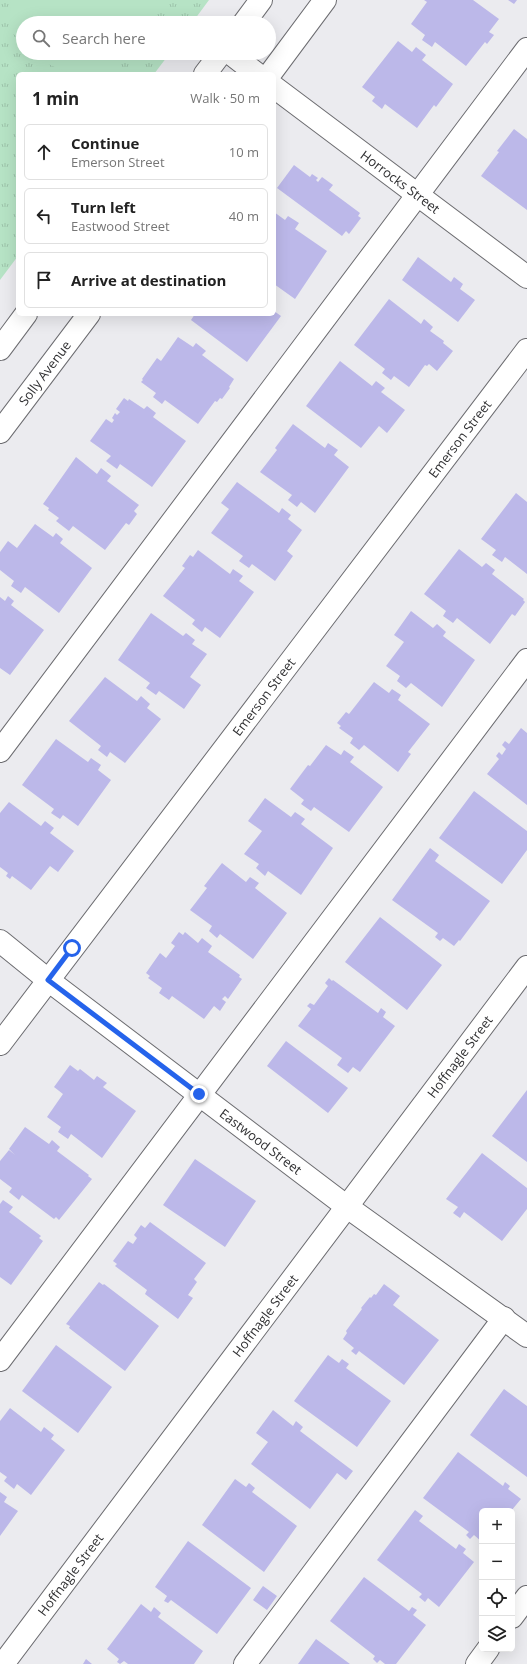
<!DOCTYPE html>
<meta charset="utf-8">
<style>
body{margin:0;font-family:"Open Sans",sans-serif;background:#f2f2f2;color:#222}
.controls{position:absolute;right:12px;bottom:12px;display:grid;overflow:hidden;border-radius:6px;box-shadow:0 4px 16px #0002}
.controls button{width:36px;height:36px;display:grid;place-items:center;padding:0;border:0;border-bottom:1px solid #e0e0e0;background:#fff;color:#222;font:20px sans-serif}
.stop{position:absolute;width:12px;height:12px;margin:-9px;border:3px solid #2563eb;border-radius:50%;background:#fff}
.stop.end{background:#2563eb;border-color:#fff;box-shadow:0 1px 4px #0008}
.list{margin:0;padding:0;list-style:none}
h2{display:flex;justify-content:space-between;align-items:center;height:52px;margin:0;padding:0 16px;font-size:17px}
h2 small{font-size:13px;font-weight:400;color:#767676}
.list li{display:grid;grid-template-columns:26px 1fr auto;gap:12px;align-items:center;box-sizing:border-box;height:56px;margin:0 8px 8px;padding:0 8px;border:1px solid #e0e0e0;border-radius:6px}
.list b{display:block;font-size:15px;white-space:nowrap}
.list p{margin:0;font-size:13px;white-space:nowrap;color:#767676}
.list em{font-size:13px;font-style:normal;color:#767676}
.icon{flex:none;width:22px;height:22px;fill:none;stroke:currentColor;stroke-width:2;stroke-linecap:round;stroke-linejoin:round}
.map{position:relative;flex:none;width:527px;height:1664px;overflow:hidden}
.search{position:absolute;background:#fff;box-shadow:0 4px 16px #0002;left:16px;top:16px;width:260px;height:44px;display:flex;align-items:center;gap:10px;box-sizing:border-box;padding:0 14px;border-radius:22px;color:#767676;font-size:15px}
.panel{position:absolute;background:#fff;box-shadow:0 4px 16px #0002;left:16px;top:72px;width:260px;height:244px;border-radius:6px}
.map>svg:first-child{display:block}
</style>
<div class="map">
<svg width="527" height="1664" viewBox="0 0 527 1664">
<defs>
<pattern id="park-tufts" width="24" height="20" patternUnits="userSpaceOnUse"><rect width="24" height="20" fill="#b6e3c5"/><path d="M3 7l-1-3M5 7V3M7 7l1-3M15 17l-1-3M17 17v-4M19 17l1-3" fill="none" stroke="#9dc3aa"/></pattern>
</defs>
<rect width="100%" height="100%" fill="#ebebef"/>
<path fill="url(#park-tufts)" d="M0,0h209l-17,23h-169v30h147l-16,21h-136v182l-18,24z"/>
<path fill="#b6e3c5" d="M11,0h146l-16,23h-118v19l-13,-11z
M36,53h85l-15,21h-35l-23,-10z"/>
<path fill="#bcb8e9" d="M424,0h49l26,19 -10,13 5,3 -7,9 -2,-2 -19,24 -31,-24 -3,5 -10,-7 3,-5 -14,-11 16,-22z
M508,0h9l-3,4z
M398,41l14,11 4,-5 10,8 -4,5 31,24 -17,23 -2,-2 -17,23 -32,-24 -3,5 -10,-8 3,-4 -13,-10z
M514,129l13,10v71l-46,-34 18,-24 -2,-1z
M294,165l16,12 2,-3 6,4 -2,2 2,2 4,-5 11,8 -4,5 31,23 -2,3 3,2 -12,16 -3,-3 -4,5 -65,-48z
M274,212l11,8 3,-4 11,7 -4,6 32,22 -32,48 -21,-15z
M418,257l33,25 3,-5 9,7 -3,5 15,11 -17,22 -56,-42z
M389,299l32,25 3,-5 9,8 -3,4 14,10 -1,2 10,8 -16,20 -8,-7 -2,2 -2,-1 -16,22 -15,-11 -3,4 -9,-7 3,-4 -31,-24z
M274,311l7,5 -34,46 -56,-42 4,-6h79z
M178,337l15,10 3,-4 10,8 -4,4 32,24 -5,8 1,1 -8,11 -2,-1 -3,4 -2,-1 -17,23 -33,-24 -3,4 -9,-7 3,-4 -15,-11 2,-2 -1,-1 15,-21 4,3z
M340,361l32,25 4,-5 9,7 -4,4 24,18 -18,23 -8,-7 -18,22 -55,-42z
M124,398l4,3 1,-2 15,10 3,-3 9,7 -3,4 33,24 -34,46 -32,-23 -3,5 -11,-8 5,-5 -21,-15 16,-22 6,4 2,-3 -2,-2 3,-5 2,2 3,-3 -4,-3z
M293,424l32,24 3,-5 10,7 -4,5 15,12 -34,46 -14,-11 -4,5 -9,-7 4,-5 -32,-23 17,-22 -2,-2z
M76,457l21,17 4,-6 10,8 -4,5 32,24 -5,6 3,3 -8,11 -3,-2 -21,27 -32,-24 -4,5 -13,-10 3,-3 -11,-8 1,-2 -6,-4z
M237,482l42,31 3,-5 9,7 -3,4 14,11 -15,21 6,5 -18,25 -23,-17 -3,4 -10,-7 4,-5 -32,-23 18,-24 -8,-6z
M516,493l11,9v72l-22,-17 -3,5 -10,-7 4,-5 -15,-11z
M35,524l18,13 3,-4 7,6 -3,4 32,25 -33,45 -34,-26 -4,6 -10,-7 3,-5 -14,-11v-18l8,-11 9,7z
M459,549l23,18 4,-4 9,7 -3,4 32,25 -1,1 2,2 -10,14 -3,-2 -22,30 -33,-26 -4,5 -10,-7 3,-5 -22,-17z
M198,550l32,24 3,-5 10,7 -4,5 15,11 -34,46 -15,-11 -3,5 -10,-8 3,-4 -32,-24 22,-28 -3,-2 8,-11 3,2z
M8,596l6,5 -3,4 33,25 -34,45 -10,-7v-71l5,4z
M411,611l22,17 4,-4 9,8 -3,4 32,24 -33,47 -31,-24 -5,5 -9,-7 3,-5 -14,-10 18,-24 -10,-7z
M151,613l32,23 3,-3 9,7 -3,4 15,10 -17,23 11,8 -17,24 -25,-18 -3,4 -10,-7 4,-5 -32,-23z
M105,677l32,24 4,-5 9,8 -3,4 14,11 -36,44 -15,-11 -3,5 -9,-7 3,-4 -32,-25z
M374,682l15,11 3,-4 9,6 -3,5 32,24 -22,28 3,2 -13,18 -34,-27 -5,5 -9,-7 3,-5 -14,-10 2,-2 -4,-3 9,-11 3,2z
M521,728l6,5v72l-40,-31 12,-15 -3,-3 3,-4 3,3 4,-6 -4,-4 3,-4 4,3z
M56,739l32,23 3,-4 10,7 -3,5 13,10 -33,46 -15,-11 -3,4 -9,-6 3,-4 -32,-24z
M326,745l15,10 3,-5 10,7 -4,5 33,25 -34,45 -35,-25 -3,4 -10,-7 3,-4 -14,-11 18,-24 2,1z
M474,791l53,40v19l-25,34 -63,-46z
M265,798l26,19 4,-5 10,7 -4,5 32,24 -32,47 -33,-24 -3,5 -9,-8 3,-4 -15,-10 18,-23 -14,-10z
M9,802l32,24 4,-5 9,7 -4,5 24,18 -16,21 -8,-6 -19,24 -19,-14 -2,3 -4,-3 2,-3 -8,-6v-54z
M430,848l9,7 -4,6 55,40 -30,40 -1,-1 -5,6 -11,-8 -3,3 -5,-4 3,-4 -46,-33z
M222,863l24,19 4,-5 9,6 -4,5 32,25 -34,46 -33,-25 -3,4 -8,-7 3,-5 -22,-16 17,-22 -3,-2z
M380,917l62,48 -35,45 -62,-48z
M179,932l4,3 2,-3 13,11 4,-5 10,8 -4,6 32,23 -1,2 3,2 -14,20 -3,-3 -3,3 4,3 -6,9 -6,-5 -10,13 -32,-23 -3,4 -10,-7 3,-5 -14,-10 2,-2 -4,-3 14,-20 6,5 9,-12 -4,-3z
M329,978l3,3 1,-1 45,33 3,-5 5,4 -3,5 12,9 -35,46 -7,-5 -5,6 -11,-8 5,-7 -44,-32 13,-17 -4,-3 3,-3 4,2 14,-19 -3,-3z
M286,1041l62,47 -20,25 -61,-47z
M70,1065l8,6 2,-2 14,11 3,-4 10,7 -4,4 33,24 -34,47 -31,-24 -3,5 -10,-7 3,-5 -14,-10 16,-23 -9,-7z
M527,1090v72l-35,-26z
M25,1127l24,17 3,-4 8,7 -3,4 32,24 -1,1 4,3 -33,41 -3,-3 -2,2 -32,-24 -3,5 -10,-8 3,-4 -12,-9v-18l9,-11 6,5 -6,-6z
M482,1153l45,35v21l-25,32 -38,-29 -4,6 -7,-5 5,-6 -12,-8z
M195,1159l61,42 -31,46 -62,-42z
M3,1200l10,7 -4,5 32,24 -2,2 4,3 -32,44 -11,-8v-73z
M150,1222l56,41 -12,16 3,3 -9,13 5,3 -15,21 -33,-25 2,-4 -32,-24 2,-2 -4,-3 15,-20 5,3 4,-6 -3,-3 7,-10 4,3z
M99,1282l4,3 1,-1 55,42 -34,45 -56,-43 1,-2 -4,-2z
M384,1284l16,12 -7,9 46,35 -35,45 -45,-34 -3,4 -5,-4 3,-3 -11,-9 4,-6 -1,-2 16,-22 -1,-1 9,-11 1,1 3,-4 2,1z
M56,1345l56,42 -34,46 -56,-42z
M328,1355l11,8 3,-4 7,5 -3,4 45,33 -34,46 -63,-46z
M504,1389l23,17v71l-57,-42z
M10,1408l31,24 3,-5 10,8 -3,4 14,11 -34,45 -14,-11 -3,5 -10,-8 3,-4 -7,-5v-51z
M273,1410l20,16 3,-5 7,6 -3,4 53,40 -7,9 -9,-7 -27,36 -59,-45 17,-22 -12,-9z
M458,1452l45,34 2,-4 5,4 -2,3 13,10 -10,12h-29v31l-8,-7 -4,4 -4,-4 3,-3 -46,-34z
M235,1479l11,8 3,-4 6,5 -3,4 45,34 -33,46 -62,-47z
M0,1492l7,5 -3,5 14,9 -18,25z
M415,1510l8,6 -4,5 37,28 3,-5 7,5 -3,4 11,9 -35,45 -11,-9 -3,4 -6,-5 3,-3 -45,-34z
M188,1541l63,47 -34,46 -46,-34 -3,3 -4,-2 3,-5 -12,-9z
M364,1577l45,34 3,-4 5,3 -4,5 13,10 -30,39h-11l-5,-4 -3,3 -4,-4 2,-3 -45,-35z
M263,1586l14,10 -10,14 -14,-10z
M141,1604l10,8 3,-5 7,6 -3,4 45,34 -9,13h-66l-4,-3 -4,3 -3,-2 2,-3 -12,-10z
M316,1639l34,25h-52z
M86,1659l6,5h-9z"/>
<g fill="none" stroke-linecap="round" stroke-linejoin="round">
<defs>
<g id="minor">
<path d="M244,23l17,-23"/>
<path d="M230,53l27,21"/>
<path d="M205,74l16,-21"/>
<path d="M270,74l55,-74"/>
<path id="s1" d="M274,87l253,190"/>
<path d="M0,349l26,-35"/>
<path id="s2" d="M0,432l89,-118"/>
<path d="M0,751l527,-702"/>
<path id="s3" d="M0,941l48,39 298,226 181,130"/>
<path id="s4" d="M0,1044l527,-694"/>
<path d="M0,1360l527,-700"/>
<path d="M512,1617l15,-20"/>
<path id="s5" d="M3,1664l524,-697"/>
<path d="M245,1664l259,-346"/>
<path d="M477,1664l11,-15"/>
</g>
</defs>
<use href="#minor" stroke="#6c6c70" stroke-width="24"/>
<use href="#minor" stroke="#fff" stroke-width="22"/>
</g>
<g fill="none" stroke-linecap="round" stroke-linejoin="round">
<path stroke="#2563eb" stroke-width="5" d="M72,948l-24,32 151,114"/>
</g>
<g text-anchor="middle" dominant-baseline="central" stroke-width="3" stroke-linejoin="round" paint-order="stroke">
<g font-size="13" fill="#313133" stroke="#f9f9fd">
<text stroke="none"><textPath href="#s1" startOffset="158">Horrocks Street</textPath></text>
<text stroke="none"><textPath href="#s2" startOffset="74">Solly Avenue</textPath></text>
<text stroke="none"><textPath href="#s4" startOffset="760">Emerson Street</textPath></text>
<text stroke="none"><textPath href="#s4" startOffset="436">Emerson Street</textPath></text>
<text stroke="none"><textPath href="#s5" startOffset="760">Hoffnagle Street</textPath></text>
<text stroke="none"><textPath href="#s3" startOffset="329">Eastwood Street</textPath></text>
<text stroke="none"><textPath href="#s5" startOffset="436">Hoffnagle Street</textPath></text>
<text stroke="none"><textPath href="#s5" startOffset="112">Hoffnagle Street</textPath></text>
</g>
</g>
</svg>
<div class="controls">
<button>+</button>
<button>−</button>
<button><svg class="icon" aria-label="locate" viewBox="0 0 24 24"><circle cx="12" cy="12" r="6"/><path d="M12 2v4M12 18v4M2 12h4M18 12h4"/></svg></button>
<button><svg class="icon" aria-label="layers" viewBox="0 0 24 24"><path d="M12 4l9 5-9 5-9-5zM3 14l9 5 9-5"/></svg></button>
</div>
<div class="stop" style="left:72px;top:948px"></div>
<div class="stop end" style="left:199px;top:1094px"></div>
<div class="search"><svg class="icon" aria-label="search" viewBox="0 0 24 24"><circle cx="10" cy="10" r="6"/><path d="M15 15l6 6"/></svg>Search here</div>
<section class="panel">
<h2>1 min<small>Walk · 50 m</small></h2>
<ul class="list">
<li><svg class="icon" aria-label="ahead" viewBox="0 0 24 24"><path d="M12 20V5M6 11l6-6 6 6"/></svg><div><b>Continue</b><p>Emerson Street</p></div><em>10 m</em></li>
<li><svg class="icon" aria-label="left" viewBox="0 0 24 24"><path d="M17 20v-9H6M10 6l-5 5 5 5"/></svg><div><b>Turn left</b><p>Eastwood Street</p></div><em>40 m</em></li>
<li><svg class="icon" aria-label="arrive" viewBox="0 0 24 24"><path d="M6 21V4h12l-3 4 3 4H6"/></svg><div><b>Arrive at destination</b></div></li>
</ul>
</section>
</div>
